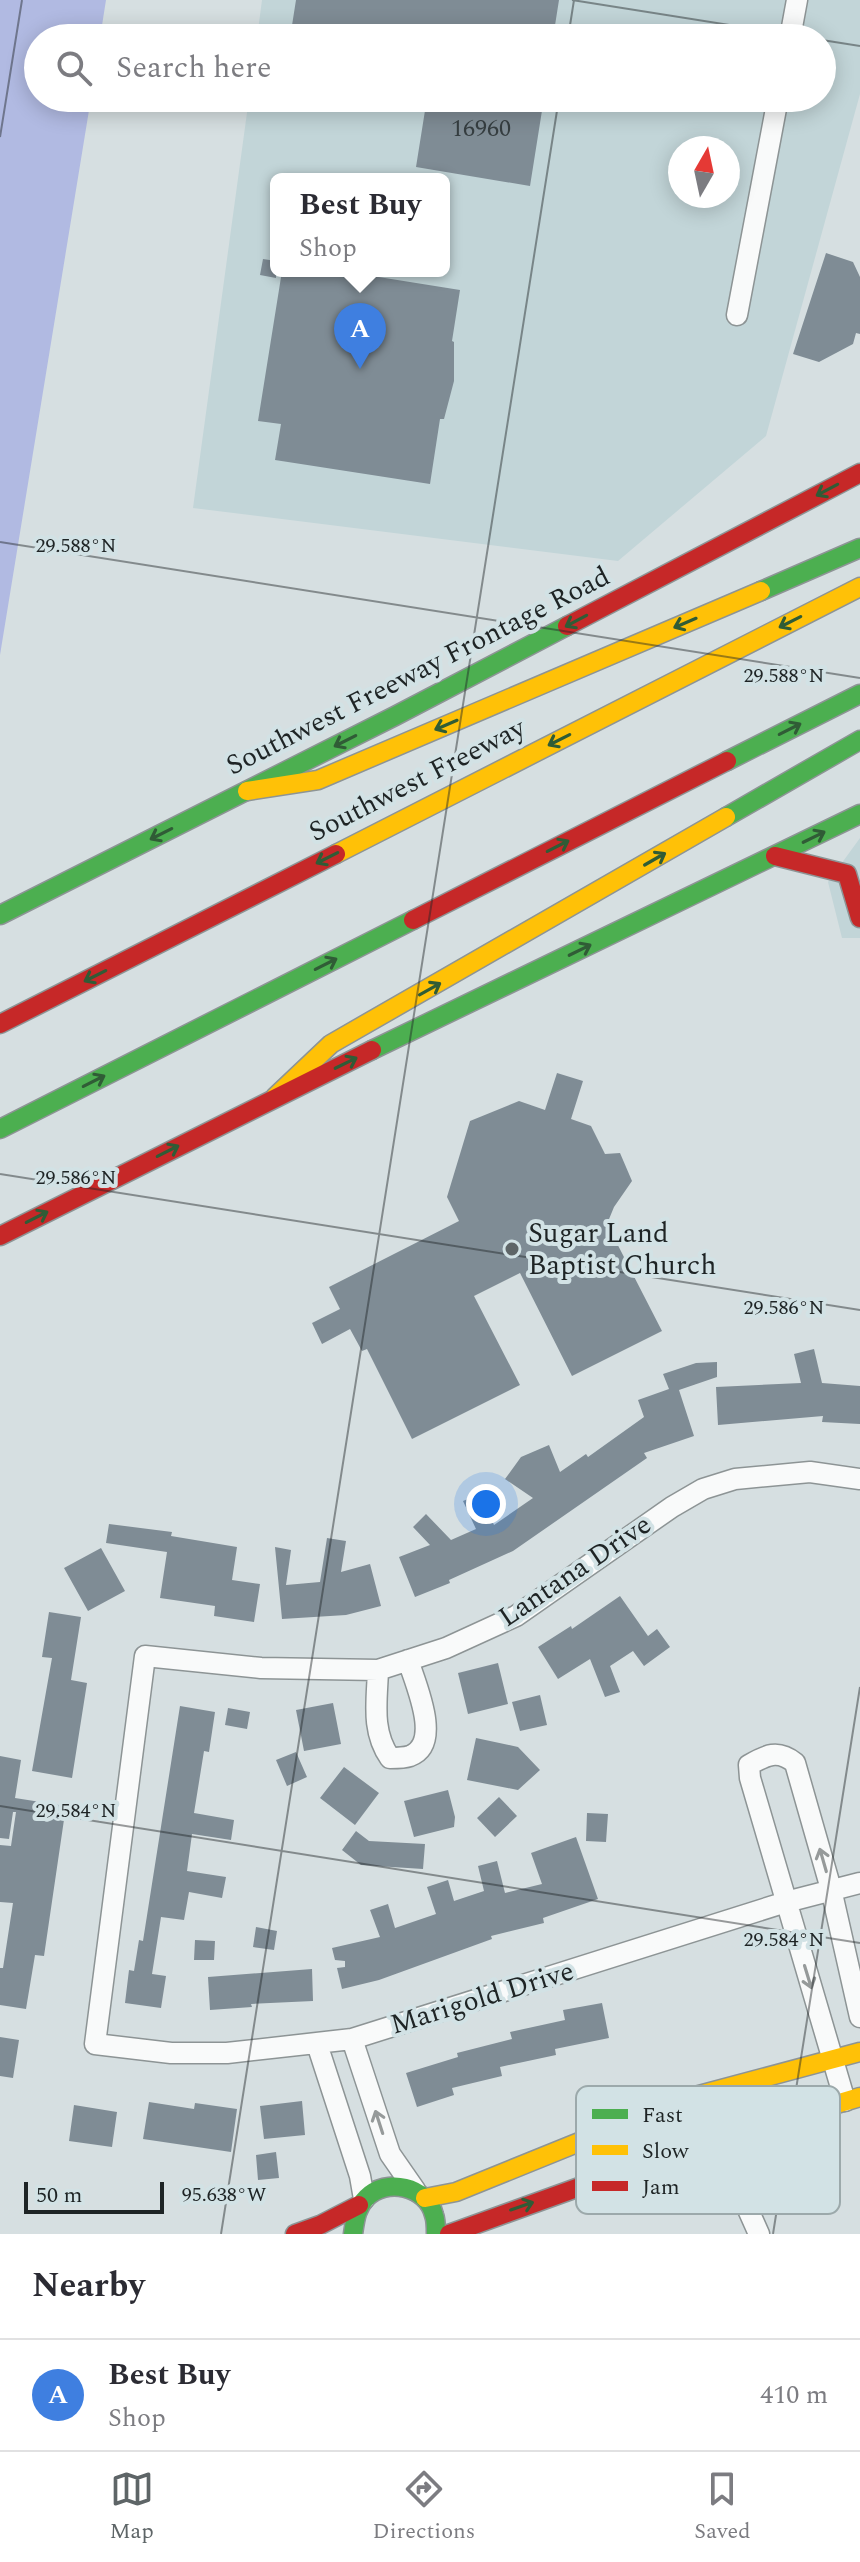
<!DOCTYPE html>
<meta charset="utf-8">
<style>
body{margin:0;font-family:Spectral,serif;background:#f7f7f7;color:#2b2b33}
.compass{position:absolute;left:668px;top:136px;width:72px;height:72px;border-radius:50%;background:#fff;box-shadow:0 4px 20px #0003;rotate:9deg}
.scale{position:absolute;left:24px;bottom:20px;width:140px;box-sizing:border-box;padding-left:8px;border:4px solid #1e2425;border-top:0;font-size:22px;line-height:28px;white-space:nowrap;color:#1e2425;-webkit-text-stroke:6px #d2e2e5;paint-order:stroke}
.you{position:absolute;left:486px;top:1504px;width:28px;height:28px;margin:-20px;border:6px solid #fff;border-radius:50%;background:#1a73e8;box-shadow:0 0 0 12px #1a73e833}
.badge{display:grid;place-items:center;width:52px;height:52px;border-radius:50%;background:#5e6567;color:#fff;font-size:26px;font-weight:700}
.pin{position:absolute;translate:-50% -66px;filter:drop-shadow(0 2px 4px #0008)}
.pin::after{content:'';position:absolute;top:42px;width:28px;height:24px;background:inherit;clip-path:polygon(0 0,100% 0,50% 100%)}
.popup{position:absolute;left:270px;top:173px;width:180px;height:104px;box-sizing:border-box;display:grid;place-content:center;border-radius:12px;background:#fff;filter:drop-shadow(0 2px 6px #0005);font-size:26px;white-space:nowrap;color:#7c7c81}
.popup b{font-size:30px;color:#2b2b33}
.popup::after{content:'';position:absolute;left:50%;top:100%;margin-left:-16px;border:16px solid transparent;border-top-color:#fff}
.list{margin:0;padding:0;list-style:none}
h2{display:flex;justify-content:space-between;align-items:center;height:104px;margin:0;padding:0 32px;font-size:34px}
h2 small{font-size:26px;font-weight:400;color:#7c7c81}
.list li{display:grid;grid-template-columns:52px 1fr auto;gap:24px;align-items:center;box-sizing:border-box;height:112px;padding:0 32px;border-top:2px solid #e1e1e2}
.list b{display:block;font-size:30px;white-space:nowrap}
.list p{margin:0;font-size:26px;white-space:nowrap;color:#7c7c81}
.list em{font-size:26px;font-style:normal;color:#7c7c81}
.icon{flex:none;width:44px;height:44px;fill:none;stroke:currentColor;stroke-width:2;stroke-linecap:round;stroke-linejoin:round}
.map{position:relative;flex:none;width:860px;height:2234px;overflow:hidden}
.search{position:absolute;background:#fff;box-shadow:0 4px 20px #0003;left:24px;right:24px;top:24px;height:88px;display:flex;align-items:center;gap:20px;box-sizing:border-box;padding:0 28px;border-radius:44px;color:#7c7c81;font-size:30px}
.sheet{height:216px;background:#fff}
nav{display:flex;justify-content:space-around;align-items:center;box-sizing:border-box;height:112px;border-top:2px solid #e1e1e2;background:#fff;font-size:22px;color:#7c7c81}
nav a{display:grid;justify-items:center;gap:4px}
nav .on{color:#5e6567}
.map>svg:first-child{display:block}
</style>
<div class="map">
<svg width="860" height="2234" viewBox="0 0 860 2234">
<rect width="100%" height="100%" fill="#d6dfe1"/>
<path fill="#c2d5d8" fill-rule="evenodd" d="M262,0h598v94l-94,342 -148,125 -425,-53 56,-410h573v-60h-565zM680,148h48v48h-48zM276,179h168v92h-168z
M860,838v100h-18l-14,-56z"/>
<path fill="#b1bae2" d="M0,0h106l-6,38h-62v60h53l-91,557z"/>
<path fill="#7f8c95" d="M296,0h263l-6,38h-263z
M427,98h117l-14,88 -114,-19z
M826,253l27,9 7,15v57l-4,-1 -3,11 -34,18 -26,-8z
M263,259l13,2v17l-16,-3z
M282,271h59l119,19 -8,51 2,1v39l-10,38h-4l-10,65 -155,-24 6,-36 -23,-3z
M557,1073l26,8 -12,38 20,7 14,28 15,-1 12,28 -18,26 -7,17 55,107 -90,45 -52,-103 -46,23 46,89 -108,54 -45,-90 -5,2 -12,-22 -28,15 -10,-21 28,-14 -11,-22 130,-66 -12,-24 23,-76 49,-20 26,9z
M814,1349l8,34 38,3v38l-38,-2 1,-6 -105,9 -2,-38 85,-4 -7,-29z
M717,1362v15l-38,13 15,46 -50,17 3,5 -134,93 -64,29 1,3 -35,14 -16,-40 31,-12 -17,-18 13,-13 25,26 25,-11 -13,-28 17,-7 14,31 39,-27 -28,-19 16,-22 28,-12 11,27 26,-18 2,3 56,-40 -6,-17 31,-11 -6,-15 33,-11z
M109,1524l63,8 -1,4 66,11 -5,33 28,4 -6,38 -40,-6 1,-10 -55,-8 7,-46 -61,-9z
M327,1538l19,3 -5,31 29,-8 11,42 -35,9 -64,4 -7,-72 16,3 -5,35 34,-3z
M101,1548l24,43 -37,20 -24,-43z
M620,1596l28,40 9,-7 13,18 -26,19 -11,-15 -23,15 10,26 -15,5 -15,-38 -32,20 -20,-32 33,-21 1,3z
M49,1612l32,5 -10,63 16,3 -15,95 -40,-7 20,-113 -10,-1z
M498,1663l10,41 -40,10 -10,-41z
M540,1695l7,30 -27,6 -8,-29z
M333,1703l8,41 -37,7 -8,-41z
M180,1706l35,6 -6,40 -5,-1 -10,62 40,7 -3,20 -39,-6 -5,37 39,6 -4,21 -33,-6 -5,28 -23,-3 -9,57 14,2 -5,32 -36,-5 4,-33 5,1 5,-31 4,1z
M228,1708l22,4 -3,17 -22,-4z
M476,1738l42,9 22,23 -22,20 -51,-10z
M296,1752l11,25 -20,9 -11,-26z
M0,1756l21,4 -6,38 51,8 -22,150 -9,-1 -9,54 -26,-4v-37h3l10,-65 -13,-1v-57l11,1 5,-34h-3l-4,27 -9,-1z
M344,1767l35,26 -24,32 -35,-27z
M448,1790l7,27 -1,10 -40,10 -10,-36z
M499,1797l18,19 -22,21 -18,-19z
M587,1813l21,1 -2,28 -20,-1z
M356,1831l13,10 56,3 -2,25 -62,-4 -19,-15z
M576,1837l22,62 -55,19 1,5 -53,13 1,3 -113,41 -37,9 -5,-21 8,-1v-6l-10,-1 -3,-12 48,-11 -10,-27 18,-6 7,24 41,-14 -9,-27 21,-7 6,21 30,-10 -6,-25 19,-5 8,32 37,-9 -11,-31z
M256,1927l21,4 -3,19 -21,-3z
M195,1940l20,1 -1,19h-20z
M312,1969l1,32 -62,3 1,3 -42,3 -2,-33z
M602,2003l7,35 -54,11 1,6 -56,12 2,9 -50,12 2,7 -37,12 -11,-34 52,-16 -1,-4 55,-14 -2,-7 55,-12 -2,-10z
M0,2037l19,3 -6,38 -13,-2z
M302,2101l3,34 -41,4 -4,-33z
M149,2102l45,7 1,-6 42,6 -6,43 -88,-13z
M74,2105l43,7 -5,35 -43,-6z
M276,2152l3,26 -21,2 -2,-25z"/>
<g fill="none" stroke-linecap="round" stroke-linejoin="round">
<defs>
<path id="street" d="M790,38l7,-38
M737,315l41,-217
M860,1479l-50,-7 -75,7 -32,10 -31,18 -156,109 -70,32 -68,22 -117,-2 -116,-12 -50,388 76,9h56l125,-14 434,-137 74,-19
M378,1670c-1,31 -7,61 12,88 6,0 14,0 20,-2 33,-12 5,-73 -2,-96
M352,2039l38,115 25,36
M317,2044l43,132 4,23
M845,2101l-95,-323 -1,-13c17,-10 29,-16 46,-2l36,126 29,128
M746,2205l13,29"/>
<path id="fast" d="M761,591l99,-43
M727,761l133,-67
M726,817l134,-77
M0,915l395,-199 172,-90
M372,1050l488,-236
M0,1129l413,-209
M353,2234c2,-13 3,-26 13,-36 20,-21 61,-12 68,17 2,5 2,13 2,19"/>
<path id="slow" d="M247,791l71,-11 443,-189
M336,854l524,-267
M275,1097l56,-53 395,-227
M682,2150l178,-53
M425,2198l31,-6 232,-94 172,-46"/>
<path id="jam" d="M567,626l293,-153
M775,856l72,18 13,44
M413,920l314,-159
M0,1024l336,-170
M0,1236l372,-186
M295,2234l25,-9 39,-20
M449,2234l233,-84"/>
</defs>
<use href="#street" stroke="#8d9495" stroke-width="23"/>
<use href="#fast" stroke="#8d9495" stroke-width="21"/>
<use href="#slow" stroke="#8d9495" stroke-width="21"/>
<use href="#jam" stroke="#8d9495" stroke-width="21"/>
<use href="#street" stroke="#f9fafa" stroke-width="20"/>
<use href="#fast" stroke="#4caf50" stroke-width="18"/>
<use href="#slow" stroke="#ffc107" stroke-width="18"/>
<use href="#jam" stroke="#c62828" stroke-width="18"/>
</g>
<defs><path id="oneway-shaft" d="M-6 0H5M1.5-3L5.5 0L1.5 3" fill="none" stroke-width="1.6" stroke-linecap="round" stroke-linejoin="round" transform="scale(2)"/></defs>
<g stroke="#305c36">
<use href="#oneway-shaft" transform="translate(827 490) rotate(152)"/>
<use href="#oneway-shaft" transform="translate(576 621) rotate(152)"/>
<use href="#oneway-shaft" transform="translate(790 622) rotate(153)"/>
<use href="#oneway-shaft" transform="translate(685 623) rotate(157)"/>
<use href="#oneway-shaft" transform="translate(446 725) rotate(157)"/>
<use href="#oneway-shaft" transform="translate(790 729) rotate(-27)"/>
<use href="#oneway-shaft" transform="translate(559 740) rotate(153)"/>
<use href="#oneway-shaft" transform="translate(345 741) rotate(153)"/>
<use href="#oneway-shaft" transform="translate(161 834) rotate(153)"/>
<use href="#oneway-shaft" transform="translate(814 837) rotate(-26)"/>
<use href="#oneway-shaft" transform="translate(558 846) rotate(-27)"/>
<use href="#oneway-shaft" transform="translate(327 858) rotate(153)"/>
<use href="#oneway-shaft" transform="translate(655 859) rotate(-30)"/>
<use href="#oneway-shaft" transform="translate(580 950) rotate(-26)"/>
<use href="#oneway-shaft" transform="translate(326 964) rotate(-27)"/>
<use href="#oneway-shaft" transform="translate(95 976) rotate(153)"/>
<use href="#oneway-shaft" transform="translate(430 989) rotate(-29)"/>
<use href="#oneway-shaft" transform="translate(346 1063) rotate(-26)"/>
<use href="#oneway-shaft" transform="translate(94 1081) rotate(-27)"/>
<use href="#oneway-shaft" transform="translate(168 1151) rotate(-27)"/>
<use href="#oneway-shaft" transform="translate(37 1217) rotate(-27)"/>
<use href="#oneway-shaft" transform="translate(522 2206) rotate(-19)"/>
</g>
<g stroke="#969a9a">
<use href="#oneway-shaft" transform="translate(823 1860) rotate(-106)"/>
<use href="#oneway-shaft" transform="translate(808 1977) rotate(73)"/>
<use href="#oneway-shaft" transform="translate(379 2122) rotate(-108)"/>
</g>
<path fill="none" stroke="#1e2425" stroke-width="2" stroke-opacity="0.45" d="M572,0l240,38M568,38l6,-38M822,40l38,6M0,137l22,-137M0,542l860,136M0,1174l860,136M0,1806l860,137M221,2234l338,-2136M773,2234l87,-547"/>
<circle fill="#5e6567" stroke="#d2e2e5" stroke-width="3" cx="512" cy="1249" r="8"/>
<g text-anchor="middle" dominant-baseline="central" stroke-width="8" stroke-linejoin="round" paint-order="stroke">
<g font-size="24" fill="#363e41">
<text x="481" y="129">16960</text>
</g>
<g font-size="28" fill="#1e2425" stroke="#d2e2e5">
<text transform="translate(418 671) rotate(-27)">Southwest Freeway Frontage Road</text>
<text transform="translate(417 780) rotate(-27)">Southwest Freeway</text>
<text transform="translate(575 1571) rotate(-34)">Lantana Drive</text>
<text transform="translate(482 1998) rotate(-17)">Marigold Drive</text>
</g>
<g font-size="28" fill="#1e2425" stroke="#d2e2e5" text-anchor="start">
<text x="528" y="1233">Sugar Land<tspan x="528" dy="32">Baptist Church</tspan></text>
</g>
</g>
<rect x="576" y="2086" width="264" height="128" rx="12" fill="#d2e2e5" stroke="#9ca9ab" stroke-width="2"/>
<rect x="592" y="2109" width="36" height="10" fill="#4caf50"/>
<rect x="592" y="2145" width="36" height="10" fill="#ffc107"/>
<rect x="592" y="2181" width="36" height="10" fill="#c62828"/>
<g font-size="22" fill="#1e2425">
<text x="642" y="2122">Fast</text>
<text x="642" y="2158">Slow</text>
<text x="642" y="2194">Jam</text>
</g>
<g font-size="20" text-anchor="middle" fill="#1e2425" stroke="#d2e2e5" stroke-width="8" stroke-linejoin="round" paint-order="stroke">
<text x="76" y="552">29.588°N</text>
<text x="784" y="682">29.588°N</text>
<text x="76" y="1184">29.586°N</text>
<text x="784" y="1314">29.586°N</text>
<text x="76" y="1817">29.584°N</text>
<text x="784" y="1946">29.584°N</text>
<text x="224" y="2201">95.638°W</text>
</g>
</svg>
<svg class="compass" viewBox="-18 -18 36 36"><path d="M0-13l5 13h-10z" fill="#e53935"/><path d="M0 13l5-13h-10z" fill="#7c7c81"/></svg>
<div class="scale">50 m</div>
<div class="you"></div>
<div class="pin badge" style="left:360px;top:369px;background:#3f7fe0">A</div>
<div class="popup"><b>Best Buy</b>Shop</div>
<div class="search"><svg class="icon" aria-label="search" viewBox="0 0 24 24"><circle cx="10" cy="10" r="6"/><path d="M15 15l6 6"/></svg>Search here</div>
</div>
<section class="sheet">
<h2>Nearby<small></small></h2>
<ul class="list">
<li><span class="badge" style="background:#3f7fe0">A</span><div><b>Best Buy</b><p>Shop</p></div><em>410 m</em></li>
</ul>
</section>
<nav>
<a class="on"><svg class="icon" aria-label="map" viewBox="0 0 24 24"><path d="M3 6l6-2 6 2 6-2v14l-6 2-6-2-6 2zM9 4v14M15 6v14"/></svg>Map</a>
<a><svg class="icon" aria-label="directions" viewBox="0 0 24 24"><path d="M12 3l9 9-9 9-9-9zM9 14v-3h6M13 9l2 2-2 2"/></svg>Directions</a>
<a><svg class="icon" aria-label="saved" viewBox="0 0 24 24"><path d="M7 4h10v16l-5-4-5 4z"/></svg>Saved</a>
</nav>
